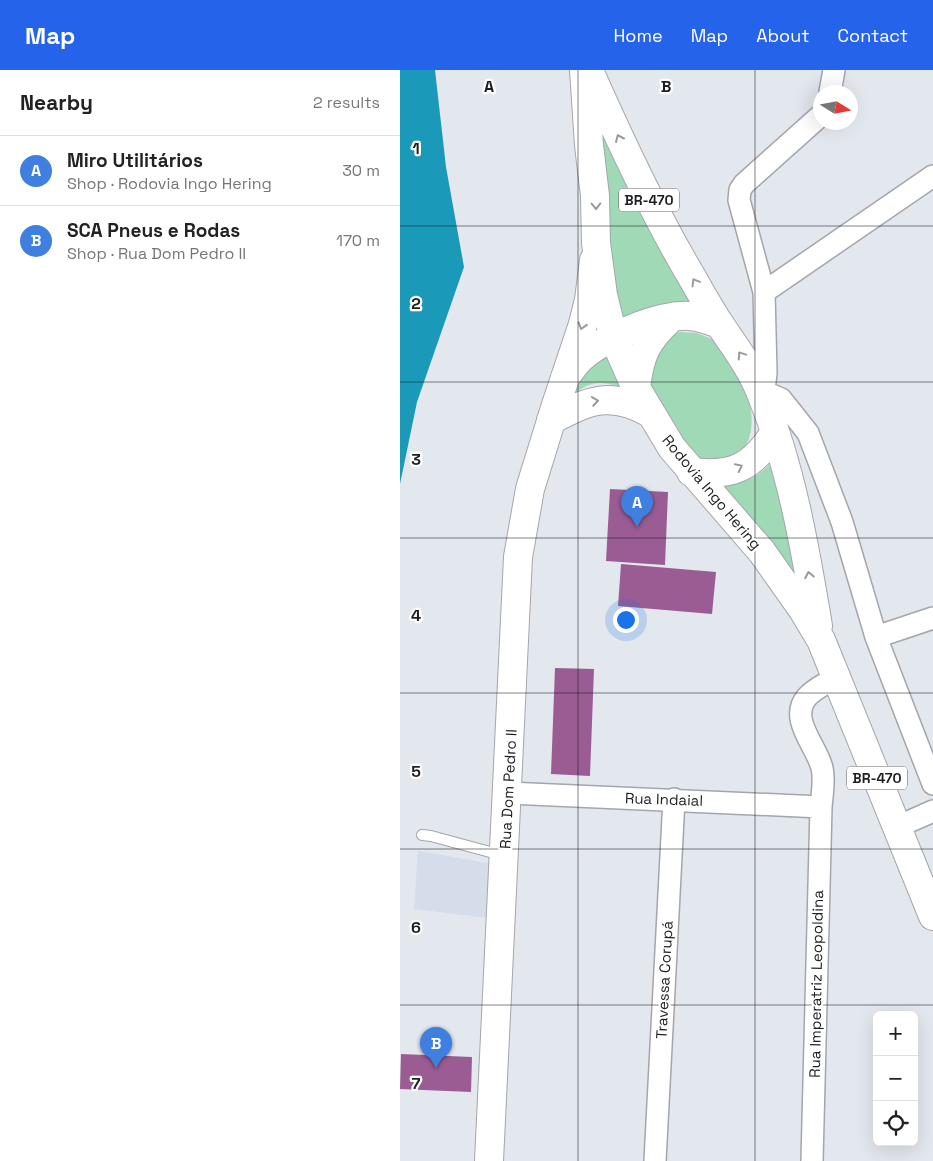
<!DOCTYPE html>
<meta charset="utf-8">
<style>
body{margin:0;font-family:"Space Grotesk",sans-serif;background:#f2f2f2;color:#222}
.controls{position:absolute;right:15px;bottom:15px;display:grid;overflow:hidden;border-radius:8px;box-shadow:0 5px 20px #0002}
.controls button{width:45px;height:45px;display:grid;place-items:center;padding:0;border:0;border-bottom:1px solid #e0e0e0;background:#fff;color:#222;font:25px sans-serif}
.compass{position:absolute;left:413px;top:15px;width:45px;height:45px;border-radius:50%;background:#fff;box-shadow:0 5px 20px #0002;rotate:101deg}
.you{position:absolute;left:225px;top:549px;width:18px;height:18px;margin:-12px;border:4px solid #fff;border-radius:50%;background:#1a73e8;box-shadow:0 0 0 8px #1a73e833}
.badge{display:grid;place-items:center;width:32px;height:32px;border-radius:50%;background:#2563eb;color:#fff;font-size:16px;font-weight:700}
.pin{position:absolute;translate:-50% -41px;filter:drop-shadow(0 1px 2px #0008)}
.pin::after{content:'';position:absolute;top:26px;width:18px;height:15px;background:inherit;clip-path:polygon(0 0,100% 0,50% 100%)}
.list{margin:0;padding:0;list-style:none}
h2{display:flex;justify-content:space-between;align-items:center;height:65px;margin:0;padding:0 20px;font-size:21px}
h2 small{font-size:16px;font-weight:400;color:#767676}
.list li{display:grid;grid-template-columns:32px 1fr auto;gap:15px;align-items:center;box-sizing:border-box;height:70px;padding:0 20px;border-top:1px solid #e0e0e0}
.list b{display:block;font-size:19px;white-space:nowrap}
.list p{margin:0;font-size:16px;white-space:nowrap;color:#767676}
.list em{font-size:16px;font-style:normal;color:#767676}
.icon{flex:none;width:28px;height:28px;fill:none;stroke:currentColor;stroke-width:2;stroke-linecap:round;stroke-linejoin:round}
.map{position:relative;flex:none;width:533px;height:1091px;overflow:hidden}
header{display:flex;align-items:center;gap:30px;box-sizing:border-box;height:70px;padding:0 25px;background:#2563eb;color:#fff}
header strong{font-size:24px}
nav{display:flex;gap:28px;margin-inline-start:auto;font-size:18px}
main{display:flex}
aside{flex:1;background:#fff}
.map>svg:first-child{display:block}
</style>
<header>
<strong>Map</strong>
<nav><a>Home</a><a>Map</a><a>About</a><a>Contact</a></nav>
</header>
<main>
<aside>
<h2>Nearby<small>2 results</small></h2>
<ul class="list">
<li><span class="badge" style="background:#3f7fe0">A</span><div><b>Miro Utilitários</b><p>Shop · Rodovia Ingo Hering</p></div><em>30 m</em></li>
<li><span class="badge" style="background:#3f7fe0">B</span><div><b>SCA Pneus e Rodas</b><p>Shop · Rua Dom Pedro II</p></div><em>170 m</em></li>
</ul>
</aside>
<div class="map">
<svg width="533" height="1091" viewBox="0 0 533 1091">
<rect width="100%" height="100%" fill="#e3e7ee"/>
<path fill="#d5dcea" d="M18,781l75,13 -4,54 -75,-9z"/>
<path fill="#a0d9b5" d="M196,34l111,210 -89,10z
M280,262l17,1 22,9c9,15 26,42 30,58 6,23 3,54 -23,62 -8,2 -26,-1 -35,-2l-34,-48 -12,-43 23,-35z
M209,281l16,38c-18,-7 -33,-10 -49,4 6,-21 17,-29 33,-42z
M379,387l35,166 -97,-141c32,4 38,-5 62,-25z"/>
<path fill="#1b99b8" d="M0,0h35l11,97 18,100 -47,135 -17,82z"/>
<path fill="#9a5c93" d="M210,419l58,3 -3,73 -59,-4z
M221,494l95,8 -4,42 -94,-8z
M155,598l39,1 -4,107 -39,-2z
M1,984l71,3 -1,35 -71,-3z"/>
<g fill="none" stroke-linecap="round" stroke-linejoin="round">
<defs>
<path id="lane" d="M22,765l9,1 70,19"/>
<path id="street" d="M430,22l4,-22
M420,46l-76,68 -4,6 -1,10 25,92 2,81 -1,9 -5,8 21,9 27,34 34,89 34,115 57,147
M364,222l169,-116
M476,567l57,-19
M108,723l313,14
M497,757l36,-16
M255,1091l19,-362
M412,1091l9,-354c1,-13 4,-26 1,-39 -5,-22 -34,-49 -15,-71 7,-8 20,-14 29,-20"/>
<path id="primary" d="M151,350c37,-19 59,-30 99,-7
M89,1091l29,-604 12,-68 26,-84 27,-81 6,-24 5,-40"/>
<path id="highway" d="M184,0l5,75 6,51 1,47 7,52 10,41 23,52 36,60 90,104 41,58 18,30 112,276
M191,5c28,63 57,126 92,187 12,20 23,41 36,61 15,23 31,43 41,68 31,75 45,156 58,235
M165,308c5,-7 11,-16 17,-21 23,-20 78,-43 108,-41 10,1 19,4 29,8
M236,318c4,-34 10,-47 35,-70
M291,402c42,5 62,-5 84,-40"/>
</defs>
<use href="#lane" stroke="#a3a6ad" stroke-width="12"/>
<use href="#street" stroke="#a3a6ad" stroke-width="24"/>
<use href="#primary" stroke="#a3a6ad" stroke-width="30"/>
<use href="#highway" stroke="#a3a6ad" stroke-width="30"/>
<use href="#lane" stroke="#fff" stroke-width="10"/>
<use href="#street" stroke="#fff" stroke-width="21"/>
<use href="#primary" stroke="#fff" stroke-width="28"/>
<use href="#highway" stroke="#fff" stroke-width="28"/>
</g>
<defs><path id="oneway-chevron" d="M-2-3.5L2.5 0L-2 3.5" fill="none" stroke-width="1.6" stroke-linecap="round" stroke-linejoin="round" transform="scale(1.25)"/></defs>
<g stroke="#9a9a9c">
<use href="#oneway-chevron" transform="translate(219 68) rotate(-114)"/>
<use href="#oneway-chevron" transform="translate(196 136) rotate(89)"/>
<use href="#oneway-chevron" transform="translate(295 212) rotate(-121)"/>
<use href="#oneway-chevron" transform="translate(182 256) rotate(107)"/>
<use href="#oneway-chevron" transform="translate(341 285) rotate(-124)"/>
<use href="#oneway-chevron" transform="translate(195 331) rotate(-9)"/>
<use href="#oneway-chevron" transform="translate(339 397) rotate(-26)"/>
<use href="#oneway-chevron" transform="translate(409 505) rotate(-101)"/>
</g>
<path fill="none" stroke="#1e1f22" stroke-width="1" stroke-opacity="0.55" d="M178,0v1091M355,0v1091M0,156h533M0,312h533M0,468h533M0,623h533M0,779h533M0,935h533"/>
<g text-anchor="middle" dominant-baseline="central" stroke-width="4.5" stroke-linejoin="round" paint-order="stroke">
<g fill="#fff" stroke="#626264" stroke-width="1">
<rect x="219" y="118.5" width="60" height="23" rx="4"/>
<rect x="447" y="696.5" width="60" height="23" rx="4"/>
</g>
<g font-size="14" font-weight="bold" fill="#1e1f22">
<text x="249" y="130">BR-470</text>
<text x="477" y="708">BR-470</text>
</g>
<g font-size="15" fill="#1e1f22" stroke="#fff">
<text transform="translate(312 422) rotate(50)">Rodovia Ingo Hering</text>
<text transform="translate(108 719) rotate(-87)">Rua Dom Pedro II</text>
<text transform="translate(264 729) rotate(2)">Rua Indaial</text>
<text transform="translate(264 910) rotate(-87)">Travessa Corupá</text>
<text transform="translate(416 914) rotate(-89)">Rua Imperatriz Leopoldina</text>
</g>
</g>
<g font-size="16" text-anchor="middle" font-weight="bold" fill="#1e1f22" stroke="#fff" stroke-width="4.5" stroke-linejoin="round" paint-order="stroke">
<text x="89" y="22">A</text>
<text x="266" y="22">B</text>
<text x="16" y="84">1</text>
<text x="16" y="239">2</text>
<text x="16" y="395">3</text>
<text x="16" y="551">4</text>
<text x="16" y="707">5</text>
<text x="16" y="863">6</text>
<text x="16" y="1019">7</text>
</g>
</svg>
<div class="controls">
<button>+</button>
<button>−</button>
<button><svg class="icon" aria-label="locate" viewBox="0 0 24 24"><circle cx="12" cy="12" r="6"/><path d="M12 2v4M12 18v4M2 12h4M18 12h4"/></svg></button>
</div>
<svg class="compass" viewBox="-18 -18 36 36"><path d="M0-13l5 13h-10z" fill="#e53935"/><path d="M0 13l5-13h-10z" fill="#767676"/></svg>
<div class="you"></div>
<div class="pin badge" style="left:237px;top:457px;background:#3f7fe0">A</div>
<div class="pin badge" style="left:36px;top:998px;background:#3f7fe0">B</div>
</div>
</main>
